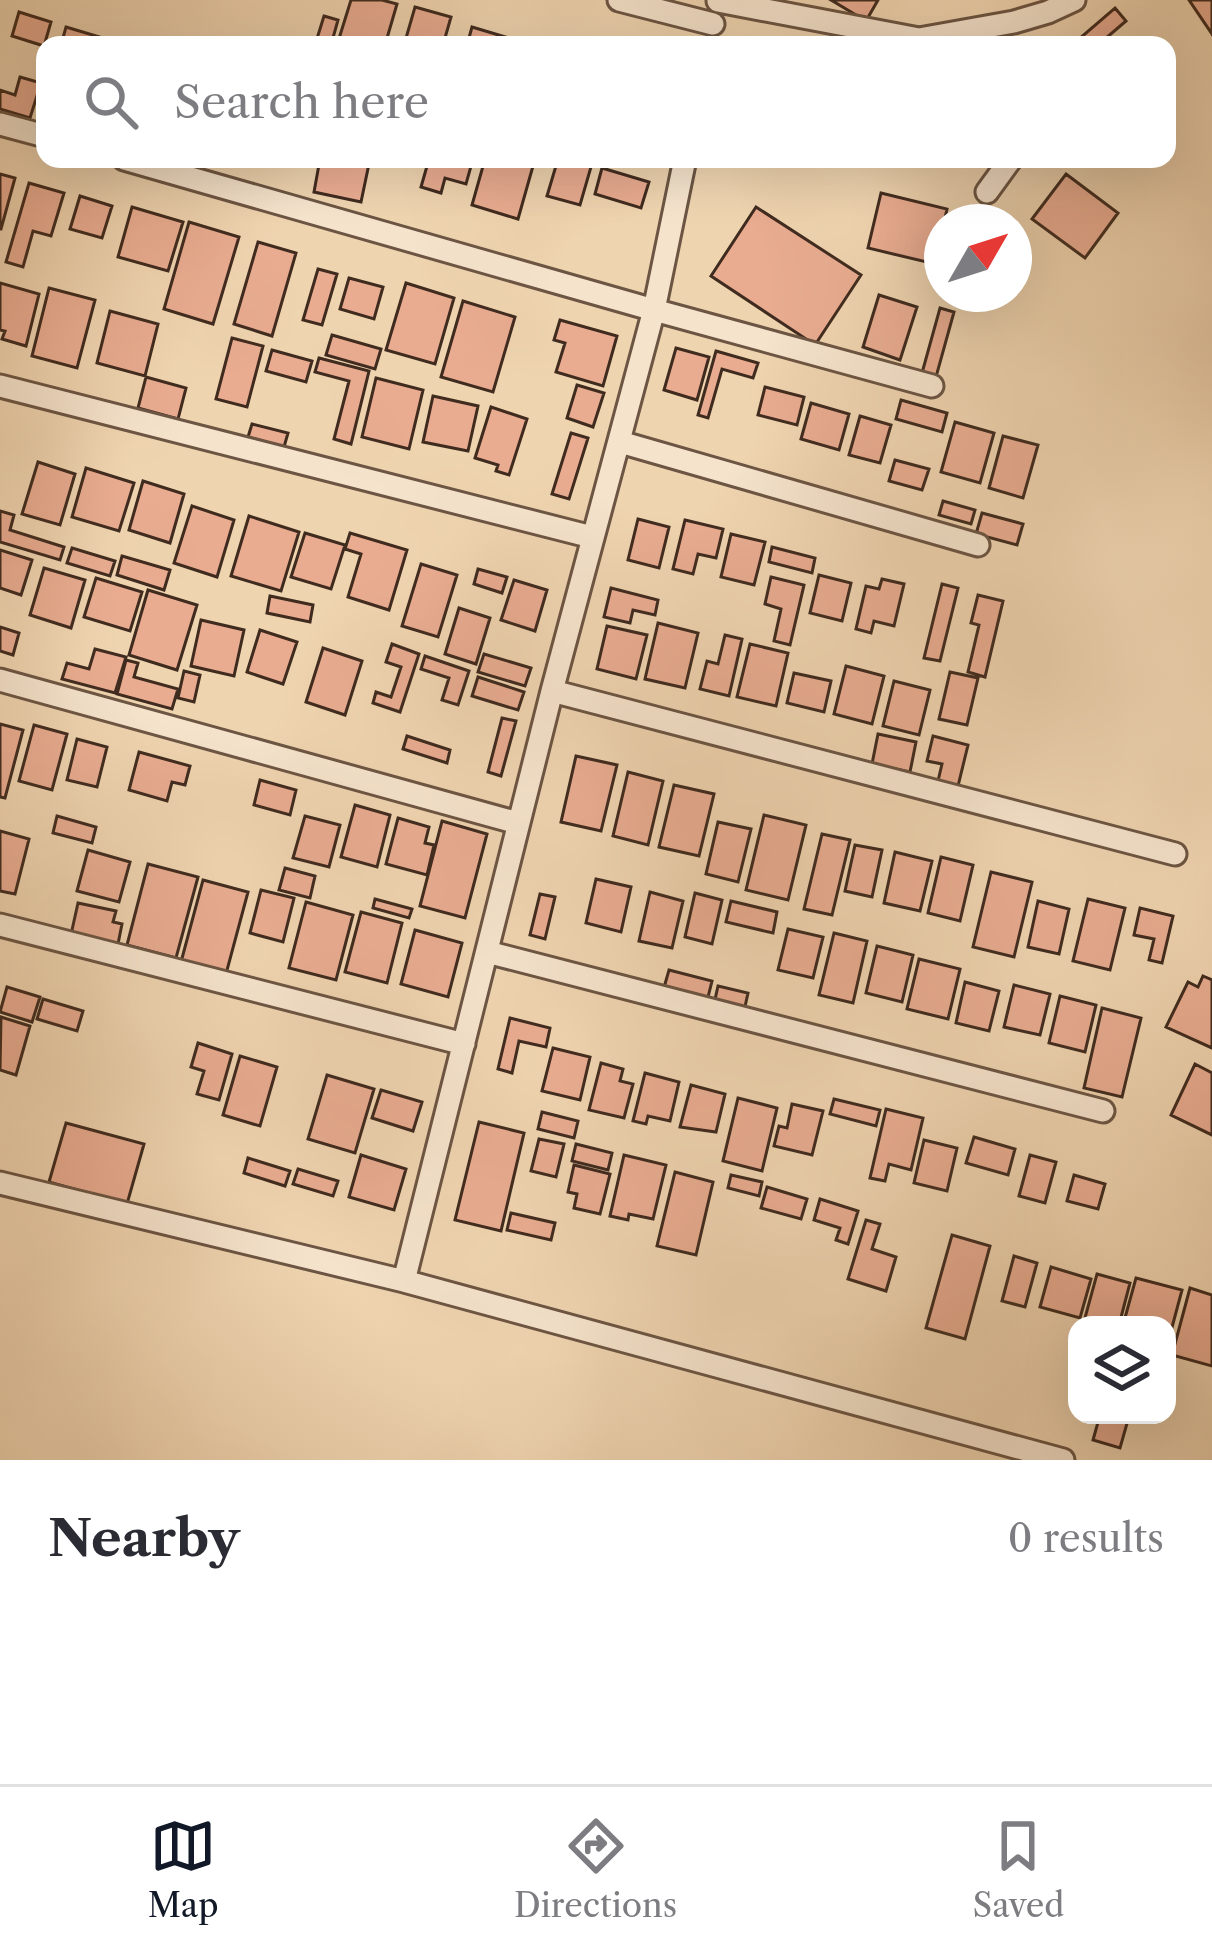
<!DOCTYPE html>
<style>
body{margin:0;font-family:"Libre Caslon Text",serif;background:#f2f2f3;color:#2b2b33}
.controls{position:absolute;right:36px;bottom:36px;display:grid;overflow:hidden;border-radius:24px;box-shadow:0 12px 48px #0002}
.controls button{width:108px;height:108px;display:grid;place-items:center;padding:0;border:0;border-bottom:3px solid #e1e1e2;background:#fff;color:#2b2b33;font:60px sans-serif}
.compass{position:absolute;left:924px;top:204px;width:108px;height:108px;border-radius:50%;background:#fff;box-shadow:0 12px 48px #0002;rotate:51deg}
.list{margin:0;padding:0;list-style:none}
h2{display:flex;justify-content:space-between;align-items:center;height:156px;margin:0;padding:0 48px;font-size:51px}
h2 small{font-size:39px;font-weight:400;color:#7c7c81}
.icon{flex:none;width:66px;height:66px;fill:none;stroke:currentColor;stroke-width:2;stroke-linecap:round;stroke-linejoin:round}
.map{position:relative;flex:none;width:1212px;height:1460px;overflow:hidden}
.search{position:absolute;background:#fff;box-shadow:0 12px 48px #0002;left:36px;right:36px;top:36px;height:132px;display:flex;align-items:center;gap:30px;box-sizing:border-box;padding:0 42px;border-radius:24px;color:#7c7c81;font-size:45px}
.sheet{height:324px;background:#fff}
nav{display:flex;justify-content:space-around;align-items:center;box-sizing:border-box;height:168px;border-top:3px solid #e1e1e2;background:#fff;font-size:33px;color:#7c7c81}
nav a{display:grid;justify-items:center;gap:6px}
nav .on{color:#111827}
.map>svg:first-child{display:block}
</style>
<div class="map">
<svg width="1212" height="1460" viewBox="0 0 1212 1460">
<rect width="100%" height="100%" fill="#efd4b0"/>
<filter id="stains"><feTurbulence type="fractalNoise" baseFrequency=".00167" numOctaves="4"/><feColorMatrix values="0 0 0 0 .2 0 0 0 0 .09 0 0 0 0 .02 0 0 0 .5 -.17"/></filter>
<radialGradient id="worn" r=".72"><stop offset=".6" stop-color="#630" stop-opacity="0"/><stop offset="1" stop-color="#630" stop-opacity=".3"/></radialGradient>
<path fill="#e9ac91" stroke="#402b1f" stroke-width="3" d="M351,0h31l15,4 -12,41h-48z
M831,0h47l-12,21z
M1189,0h23v34z
M415,7l36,10 -8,28h-39z
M1115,8l11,13 -28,24h-26z
M19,12l32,10 -7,24 -32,-10z
M324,16l14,4 -7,25h-16z
M66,27l47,14 -1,4h-51z
M472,27l40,12 -1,6h-44z
M20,77l21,6 -11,35 -30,-9v-19l15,5z
M320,159h50l-9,43 -47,-10z
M429,159h44l-7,25 -21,-6 -4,15 -20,-6z
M485,159h50l-17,60 -46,-14z
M558,159l35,1 -13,45 -33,-9z
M602,168l47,14 -8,26 -46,-14z
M0,174l15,4 -14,51h-1z
M1066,174l52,39 -33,45 -53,-39z
M29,183l35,10 -13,43 -18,-5 -10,36 -17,-5z
M881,193l66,16 -3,13h-2l-7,42 -67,-16z
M80,196l32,10 -10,32 -32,-9z
M132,207l51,15 -15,49 -50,-14z
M756,207l105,68 -46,70 -104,-69z
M189,222l50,15 -26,87 -49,-15z
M258,242l38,11 -24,83 -38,-12z
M318,269l19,5 -15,51 -19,-5z
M349,278l34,9 -9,32 -34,-10z
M0,283l39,11 -13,52 -24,-7 3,-8 -5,-1z
M406,283l48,15 -19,66 -49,-14z
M49,288l46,12 -18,68 -45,-12z
M879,295l38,12 -17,53 -37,-13z
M463,301l52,16 -22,75 -52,-15z
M940,308l14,4 -18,65 -14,-4z
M110,311l48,13 -13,52 -48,-13z
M560,320l57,16 -14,50 -47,-14 9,-29 -11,-3z
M332,335l49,14 -6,20 -49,-14z
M232,338l31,8 -16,61 -31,-8z
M676,348l33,9 -12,43 -33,-10z
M272,350l40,11 -6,21 -40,-11z
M716,351l42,12 -5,15 -31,-9 -14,49 -10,-3z
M319,358l50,13 -18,73 -17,-5 15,-58 -34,-9z
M146,377l40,11 -8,31 -40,-11z
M376,378l47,12 -14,59 -47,-12z
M577,385l27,8 -11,34 -26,-9z
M765,387l39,10 -7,28 -39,-10z
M433,396l45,10 -10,45 -45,-9z
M901,400l46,13 -5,19 -46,-13z
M811,403l38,11 -10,36 -38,-11z
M491,407l36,12 -18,56 -13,-4 2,-6 -23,-7z
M860,416l31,9 -11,38 -31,-8z
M955,422l39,11 -14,50 -39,-11z
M252,424l36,9 -4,14 -36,-10z
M571,433l17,5 -19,61 -17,-5z
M1003,436l35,9 -15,53 -34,-10z
M895,460l34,9 -7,21 -33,-9z
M38,462l37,12 -15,51 -38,-11z
M86,468l48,15 -15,48 -47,-14z
M143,481l41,13 -14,49 -41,-13z
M943,501l32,9 -4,14 -32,-9z
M192,506l42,14 -17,57 -43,-14z
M0,511l14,4 -4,15 54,17 -4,13 -60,-18z
M982,513l41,11 -6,21 -41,-11z
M249,516l50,16 -18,59 -50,-15z
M638,519l31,8 -10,41 -31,-8z
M685,520l38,9 -7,29 -18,-4 -5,20 -20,-5z
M305,533l40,12 -14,44 -40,-12z
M350,533l57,17 -18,60 -41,-13 13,-43 -16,-5z
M731,534l34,8 -11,43 -33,-8z
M772,547l43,11 -3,15 -43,-11z
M72,548l43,13 -5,15 -43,-13z
M0,550l32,10 -11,35 -21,-7z
M122,556l48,14 -6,20 -47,-15z
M421,564l36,11 -19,62 -36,-11z
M44,568l41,12 -14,48 -41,-13z
M478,569l29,8 -5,16 -28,-9z
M819,575l32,8 -9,38 -32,-8z
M771,577l33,8 -14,60 -16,-4 7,-32 -16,-5z
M96,578l46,14 -12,39 -46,-14z
M882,579l22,5 -10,42 -20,-5 -3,12 -15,-4 10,-43 13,3z
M514,580l33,10 -12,41 -34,-11z
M942,584l16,4 -18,73 -16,-3z
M611,588l47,12 -3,15 -22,-5 -3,13 -26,-6z
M148,590l49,15 -20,65 -48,-15z
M978,595l25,6 -18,76 -17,-5 11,-47 -8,-2z
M270,596l43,9 -3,17 -43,-9z
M459,608l31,10 -14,46 -31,-10z
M201,620l43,10 -10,46 -43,-10z
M658,623l40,10 -13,55 -40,-9z
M607,626l40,9 -11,44 -39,-10z
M0,627l19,6 -6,22 -13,-4z
M260,630l37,12 -14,42 -36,-12z
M725,635l17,4 -13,57 -29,-7 7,-28 11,3z
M392,644l27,10 -19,58 -27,-9 3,-11 15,5 10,-30 -15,-5z
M750,644l38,9 -12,53 -39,-9z
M323,648l39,13 -17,54 -39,-13z
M95,649l31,8 -11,36 -53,-14 5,-16 22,6z
M484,654l47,14 -6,18 -47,-14z
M425,656l44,15 -11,34 -16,-5 7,-22 -28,-9z
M126,660l12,3 -4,14 44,12 -6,20 -55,-15z
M846,666l38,10 -12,48 -38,-10z
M184,671l16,4 -6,27 -16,-4z
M950,672l28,6 -11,47 -28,-6z
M794,673l37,8 -7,31 -37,-9z
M478,677l46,15 -6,18 -46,-14z
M894,681l36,9 -11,45 -36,-9z
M502,718l14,3 -15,55 -13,-4z
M0,724l23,6 -18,68 -5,-1z
M34,725l33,9 -15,56 -33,-9z
M878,734l38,8 -6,30 -38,-8z
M407,736l43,14 -3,13 -44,-14z
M933,736l35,9 -10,41 -20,-5 4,-17 -15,-3z
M77,739l30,8 -10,40 -30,-7z
M139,752l51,14 -5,19 -13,-3 -5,19 -38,-11z
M576,756l41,9 -16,66 -40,-9z
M628,772l35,9 -15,64 -35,-9z
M260,780l36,10 -6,25 -36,-10z
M674,785l40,9 -15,62 -40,-9z
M355,805l35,10 -13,52 -36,-10z
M764,815l42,10 -18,75 -42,-10z
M57,816l39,11 -4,16 -39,-10z
M305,816l35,9 -11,42 -36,-9z
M398,818l31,9 -4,16 9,2 -7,30 -41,-11z
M442,821l45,13 -22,84 -45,-12z
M718,822l33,7 -13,53 -32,-8z
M0,831l29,8 -14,55 -15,-3z
M822,834l28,6 -18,75 -28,-6z
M855,845l27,5 -10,47 -27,-6z
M88,850l42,12 -11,40 -42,-11z
M895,852l37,9 -12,50 -36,-8z
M941,857l32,8 -13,56 -32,-8z
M148,864l50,13 -22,81 -49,-13z
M285,868l30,8 -5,22 -31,-8z
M991,872l41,10 -18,75 -41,-10z
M596,879l35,8 -10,45 -35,-9z
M203,880l45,12 -22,82 -45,-12z
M261,890l33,8 -11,44 -33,-9z
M650,892l33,9 -11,47 -33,-7z
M695,893l27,7 -10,44 -27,-7z
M540,894l15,3 -10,42 -15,-4z
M375,899l37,10 -3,9 -36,-10z
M1088,899l37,9 -15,62 -37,-9z
M731,901l46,11 -4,21 -47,-11z
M1038,901l31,8 -10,45 -31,-7z
M306,902l47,13 -17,65 -47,-12z
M78,903l38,8 -3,11 9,2 -5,25 -47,-10z
M1140,908l33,8 -11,47 -13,-3 5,-21 -20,-4z
M361,912l41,11 -15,60 -42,-11z
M788,929l35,8 -10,41 -35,-8z
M415,930l47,13 -14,54 -47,-13z
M834,933l33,8 -14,62 -34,-8z
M877,946l36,9 -11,47 -36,-9z
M919,959l41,10 -12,50 -41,-10z
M669,970l43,11 -5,20 -44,-10z
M1203,976l9,4v68l-46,-21 22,-45 10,5z
M965,982l34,9 -10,40 -33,-8z
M1014,985l36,9 -10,41 -36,-8z
M718,986l30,7 -4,18 -30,-7z
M7,987l33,10 -8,25 -32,-10z
M1060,996l36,9 -11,47 -36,-9z
M43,999l40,12 -6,20 -40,-12z
M1102,1008l39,10 -19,79 -38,-9z
M1,1017l29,9 -14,49 -16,-5z
M510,1018l40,10 -4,19 -27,-6 -7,32 -14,-4z
M198,1043l34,11 -13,46 -22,-6 7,-23 -13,-4z
M553,1048l37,9 -10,43 -38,-9z
M240,1056l37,11 -17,59 -37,-11z
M601,1063l22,6 -3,12 13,3 -9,34 -35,-8z
M1195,1064l17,9v62l-41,-20z
M645,1073l34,9 -9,39 -22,-5 -2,8 -13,-3z
M327,1075l47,14 -19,64 -47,-14z
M691,1085l34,9 -9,38 -36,-5z
M381,1090l41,12 -9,29 -41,-13z
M738,1098l39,10 -15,63 -39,-10z
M834,1099l46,11 -4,16 -46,-12z
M792,1104l31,7 -11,44 -38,-9 5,-20 8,2z
M886,1109l37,9 -12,52 -22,-6 -4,17 -15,-3z
M542,1112l36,9 -4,17 -36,-9z
M479,1122l45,11 -23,98 -46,-11z
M66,1123l78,21 -17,60 -78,-22z
M974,1137l41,12 -7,26 -42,-12z
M539,1139l25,5 -8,33 -25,-6z
M924,1140l33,8 -10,43 -33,-8z
M576,1144l36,9 -4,17 -36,-9z
M361,1155l45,14 -12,41 -45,-13z
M624,1155l42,10 -13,54 -24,-5 -1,6 -18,-4z
M1030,1155l26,7 -11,41 -26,-7z
M248,1158l42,13 -5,15 -41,-13z
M574,1165l36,9 -10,40 -26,-6 3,-14 -9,-2z
M298,1169l40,12 -5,15 -40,-12z
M675,1172l38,10 -17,73 -39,-9z
M731,1175l31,7 -3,14 -31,-8z
M1074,1175l31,9 -7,25 -31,-8z
M767,1187l40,12 -6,20 -40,-11z
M820,1199l38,12 -10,33 -12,-4 4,-12 -26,-8z
M511,1213l44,10 -4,17 -44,-10z
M866,1220l14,4 -8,25 24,8 -10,34 -38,-12z
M952,1235l38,11 -25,93 -39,-11z
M1014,1256l23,7 -12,44 -23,-6z
M1051,1267l40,12 -11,39 -40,-11z
M1097,1274l33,9 -11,42h-36z
M1136,1278l46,12 -15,56v-21h-44z
M1190,1288l22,7v71l-40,-11z
M1100,1415l28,5 -8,28 -27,-8z"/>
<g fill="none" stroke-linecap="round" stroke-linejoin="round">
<defs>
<path id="minor" d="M619,0l94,24
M718,1l201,38 95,-17 34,-10 26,-12
M0,124l45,12
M124,159l530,151 278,76
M987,192l24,-33
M0,386l592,151
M620,442l358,103
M0,680l518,143
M552,691l623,163
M0,925l464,119
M487,952l616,159
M0,1183l404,98 659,179
M404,1281l148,-590 102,-381 31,-151"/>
</defs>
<use href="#minor" stroke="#6c5543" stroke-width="27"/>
<use href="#minor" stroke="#f5e3cc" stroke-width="21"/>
</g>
<rect width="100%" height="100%" filter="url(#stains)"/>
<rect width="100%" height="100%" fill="url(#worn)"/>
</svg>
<div class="controls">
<button><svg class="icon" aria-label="layers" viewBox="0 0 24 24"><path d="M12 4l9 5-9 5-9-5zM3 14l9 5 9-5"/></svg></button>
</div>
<svg class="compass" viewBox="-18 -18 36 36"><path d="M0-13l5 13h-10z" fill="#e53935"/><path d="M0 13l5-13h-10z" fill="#7c7c81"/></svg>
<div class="search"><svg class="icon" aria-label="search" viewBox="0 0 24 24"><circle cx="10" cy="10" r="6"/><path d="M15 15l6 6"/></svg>Search here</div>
</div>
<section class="sheet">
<h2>Nearby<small>0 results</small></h2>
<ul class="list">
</ul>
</section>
<nav>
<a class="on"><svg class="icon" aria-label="map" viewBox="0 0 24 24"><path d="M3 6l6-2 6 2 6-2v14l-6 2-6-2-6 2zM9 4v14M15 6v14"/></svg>Map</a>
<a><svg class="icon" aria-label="directions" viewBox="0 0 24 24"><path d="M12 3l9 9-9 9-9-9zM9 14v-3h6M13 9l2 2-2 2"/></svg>Directions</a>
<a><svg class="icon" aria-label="saved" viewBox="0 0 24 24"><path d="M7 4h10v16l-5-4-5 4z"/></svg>Saved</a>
</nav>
